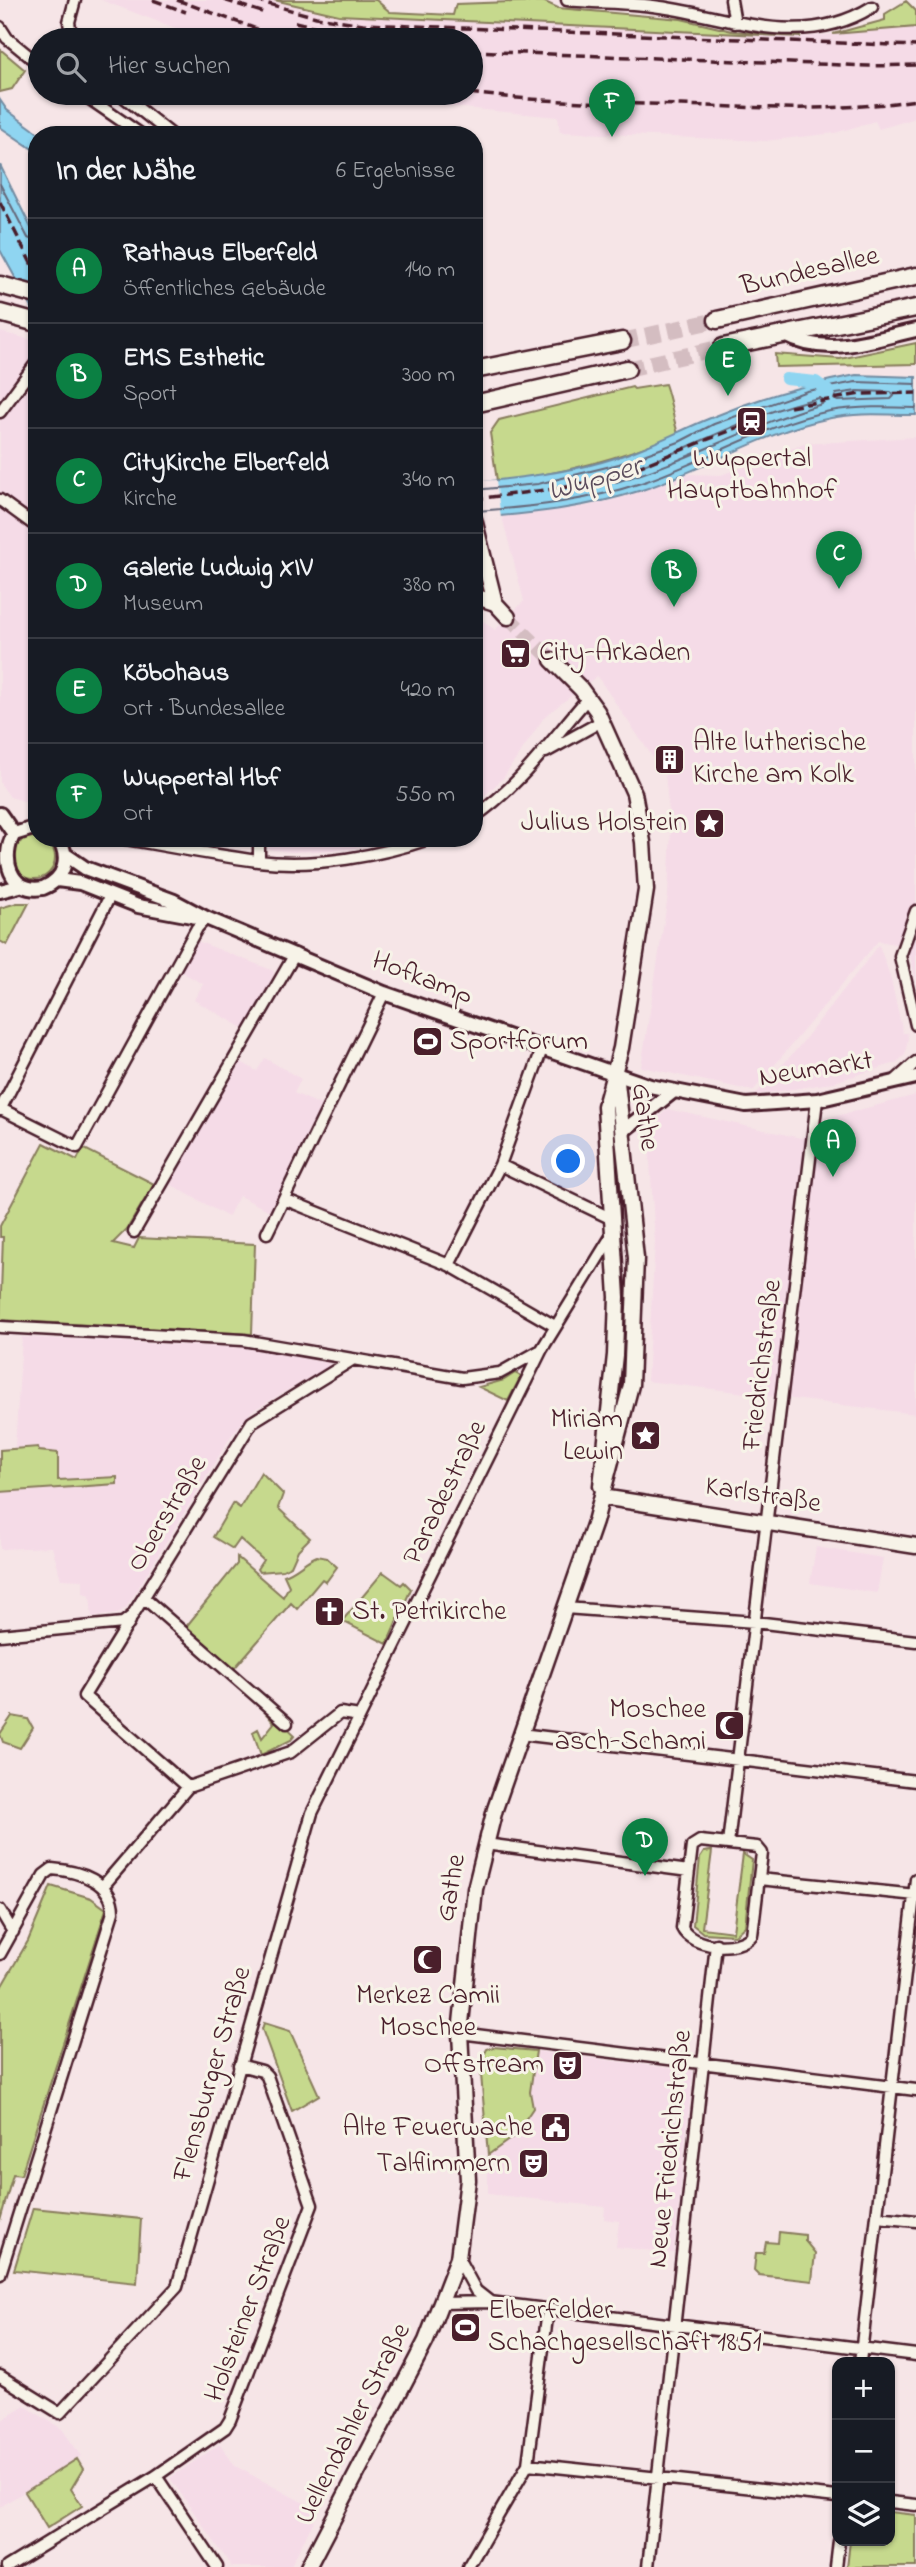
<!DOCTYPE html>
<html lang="de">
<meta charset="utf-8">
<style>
body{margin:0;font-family:"Indie Flower",sans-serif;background:#20242c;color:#f1f3f6}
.controls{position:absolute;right:21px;bottom:21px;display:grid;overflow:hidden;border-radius:14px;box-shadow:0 2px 5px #0004}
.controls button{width:63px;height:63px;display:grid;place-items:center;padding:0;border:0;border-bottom:2px solid #363941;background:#171b24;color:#f1f3f6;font:35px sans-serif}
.you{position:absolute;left:569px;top:1162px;width:24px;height:24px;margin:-18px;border:5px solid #fff;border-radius:50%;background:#1a73e8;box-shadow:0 0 0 10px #1a73e833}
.badge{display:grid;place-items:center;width:46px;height:46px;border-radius:50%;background:#0b8043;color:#fff;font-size:23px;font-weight:700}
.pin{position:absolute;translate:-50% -58px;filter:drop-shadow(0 2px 4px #0008)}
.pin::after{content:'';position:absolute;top:37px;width:24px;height:21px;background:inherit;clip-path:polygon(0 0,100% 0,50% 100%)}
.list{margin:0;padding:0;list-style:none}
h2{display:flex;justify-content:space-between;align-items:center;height:91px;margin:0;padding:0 28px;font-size:30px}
h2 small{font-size:23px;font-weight:400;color:#9ea1a6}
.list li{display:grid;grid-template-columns:46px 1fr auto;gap:21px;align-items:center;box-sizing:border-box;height:105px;padding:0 28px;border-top:2px solid #363941}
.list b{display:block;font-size:26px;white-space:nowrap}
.list p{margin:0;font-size:23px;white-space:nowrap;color:#9ea1a6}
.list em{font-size:23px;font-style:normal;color:#9ea1a6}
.icon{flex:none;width:38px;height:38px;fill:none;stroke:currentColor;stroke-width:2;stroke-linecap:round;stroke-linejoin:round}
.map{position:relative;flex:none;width:916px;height:2567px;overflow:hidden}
.search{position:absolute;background:#171b24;box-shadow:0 2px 5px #0004;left:28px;top:28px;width:455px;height:77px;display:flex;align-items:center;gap:18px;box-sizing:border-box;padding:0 24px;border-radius:38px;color:#9ea1a6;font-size:26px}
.panel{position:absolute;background:#171b24;box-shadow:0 2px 5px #0004;left:28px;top:126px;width:455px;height:721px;border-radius:28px}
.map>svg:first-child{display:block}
</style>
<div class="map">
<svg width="916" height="2567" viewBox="0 0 916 2567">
<rect width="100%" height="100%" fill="#f6e5e7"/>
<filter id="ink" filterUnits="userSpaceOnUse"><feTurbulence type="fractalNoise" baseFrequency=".0143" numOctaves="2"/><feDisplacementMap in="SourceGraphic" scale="14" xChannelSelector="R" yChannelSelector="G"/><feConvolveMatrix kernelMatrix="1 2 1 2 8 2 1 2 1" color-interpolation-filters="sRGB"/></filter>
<g filter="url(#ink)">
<path fill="#f5dbe7" d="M101,0h173l33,10 494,27 115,-10v91l-37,11 -4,-8 -40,12 -70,8 -205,-9 -2,-15 -104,-10 -71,-14h88v-53h-264z
M0,332l37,9v464l-27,-8 -10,-14z
M916,437v542l-9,-33 -29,-5 -125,150 -112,-24 27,-171 3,-66 -6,-55 -68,-99 -52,40 -41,61 -30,29v-192l21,16 29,-29 -22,-84 84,-11 38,-9 62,-23 35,1 83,-31z
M268,838h131l-48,11 -60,3 -23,-3z
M197,941l77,30 -4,14 -25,44 -51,-29 9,-16 -23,-13z
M879,945l11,31 13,57h4l1,5 -3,17 -9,8 -65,20 -76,12 42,-46z
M265,1058l36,21 -7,14 27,12 -51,106 -31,-15 -11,21 -58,-33 71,-122 16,9z
M916,1095v319l-269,-33 8,-139 -7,-113 19,-20 134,29 28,-20z
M22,1337l223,11 85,15 -2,4 -76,44 -21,25 -105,172 -9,6 -25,3 -2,-22 -7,-2v-13l-22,-1 -9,-32 -52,2v-100l15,-1z
M816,1547l67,11 -6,35 -67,-10z
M536,2051l157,20 -19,182 -58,-6 3,-26 -15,-2 1,-12 -117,-13v-39l35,-26 -2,-3 12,-18 -3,-16z
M25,2406l37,23 19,27 -81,51v-86z
M220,2444l15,22 84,45 -29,56h-58l-62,-89z"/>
<path fill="#c6d98d" stroke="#887c5c" stroke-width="2" d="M274,0h102l14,12 63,3 3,-11 87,-3 15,7 123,11 51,12 69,6 -462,-22z
M906,1l10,10v16l-83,7 52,-14v-6z
M0,49l25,21 -13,19 -12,3z
M916,343v21l-140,3 -1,-13 65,5z
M665,384c6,17 8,34 13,50 -59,25 -118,41 -181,47l-7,-48 9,-13 133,-33 2,2z
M13 858a21 21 0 1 1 42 0a21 21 0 1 1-42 0Z
M17,903h12l-22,42 -7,-4v-33z
M44,1143l33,17 6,-12 71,36 -27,45 -14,14 21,5 5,-10 116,6 -3,90 -252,-14 3,-83h-3v-11z
M515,1373l6,3 -13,25 -29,-14 25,-7z
M38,1447l1,4 19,2v27l59,-3v7l-117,8v-42z
M261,1472l22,22 -5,14 32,30 -12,12 -7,16 -8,4 -24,2 -2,-3 6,-9 -23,-21 -7,10 -20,-12 20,-34 7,5z
M317,1556l10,2 10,9 -11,15 -4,-3 -25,30 -6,-6 -59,68 -47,-43 52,-64v-7l46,40 6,-11 -5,-11c13,-4 20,-14 33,-19z
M383,1572l18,13 3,-3 7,7 -24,55 -45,-23z
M265,1707l30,28 -4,5 -30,15 -8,-23 5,-3 4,9 12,-15 -11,-13z
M12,1716l16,3 5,9 -13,20 -17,-6 -3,-8z
M712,1851l-10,77 31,4 10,-78 9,6 -7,66 -10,9 -32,-2 -10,-8 7,-67 4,-6z
M51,1886l40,12 15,11 -85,266 -8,-1 -13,47v-232l28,-48z
M264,2023l26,8 29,64 -27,16 -30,-82z
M493,2047l43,4 -6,41 3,16 -12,18 3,3 -36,26 -8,-92 7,-14z
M33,2208l108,11 -4,64 -123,-13z
M779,2232l26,3v6l10,12 -3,28 -53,-6 -5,-5 2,-17h8l2,-11 12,1z
M77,2459l6,10 -12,20 11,17 -35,22 -22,-36z
M890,2512l26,3v52h-69l3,-26h40z"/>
<path fill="#8fd5f1" stroke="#738ca2" stroke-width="2" d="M0,100l7,10 34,25h-4v17l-37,-25z
M0,165l37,75v77l-37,-67z
M856,375l60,2v38c-28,0 -57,-3 -85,3 -66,13 -125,51 -189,72 -55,18 -111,24 -168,28v-35c48,-6 95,-10 141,-25 35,-11 65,-28 98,-41 47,-20 93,-33 143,-42z"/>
<path fill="#f6e5e7" d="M496,480l5,38 -27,2v-39z"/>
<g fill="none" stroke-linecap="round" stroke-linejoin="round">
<path stroke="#66687a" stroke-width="2" d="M0,184l28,54 9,4
M857,391l34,1 3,4 -3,3 -53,2 -4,-2 2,-5z
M819,398l5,2 -2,4c-71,20 -135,58 -206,78l-4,-2 2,-5c71,-21 133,-62 205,-77z
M474,490l64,-6 81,-20 60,-22 35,-18 93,-33 49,-9 60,2
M477,511c56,-4 111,-10 164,-28 64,-21 123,-59 189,-72 28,-5 58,-4 86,-3"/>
<path stroke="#8fd5f1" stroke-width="12" d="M786,379l30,3 12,9"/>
<path stroke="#d4bdc1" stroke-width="14" stroke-dasharray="14 7" stroke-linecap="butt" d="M508,617l44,43"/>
<path stroke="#d4bdc1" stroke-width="16" stroke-dasharray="16 8" stroke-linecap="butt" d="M622,341l95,-21
M627,369l96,-22"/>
<defs>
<path id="minor" d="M567,0c28,3 57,2 86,6 76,9 146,46 219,1
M731,0l4,23
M0,27l7,11 33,27
M72,40l-3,-18 6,-22
M81,93l61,42
M119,93l53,42
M0,412l37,-50
M0,500l37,27
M546,752l56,-31
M474,817c47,-32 77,-77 114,-119
M121,838c45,8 91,17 137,23 57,7 121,-5 174,-23
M183,849l1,-11
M259,861v-23
M916,911l-16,45 16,69
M896,1080l20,-18
M1,1109l76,38 120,-219 9,-10
M0,1110l110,-214
M500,1165l110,53
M284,1199l165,66 106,61
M134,1232l161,-278
M267,1233l117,-240
M449,1265l51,-100 42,-116
M0,1327l243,13 219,38 38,-5 41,-23
M144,1598l143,125
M565,1608l190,14 161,19
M130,1621l-46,75 104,91
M0,1635l123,-12 9,-7 120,-194 100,-62
M520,1734l396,47
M700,1841l57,6 5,6 -10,82c-13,17 -61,13 -70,-7l10,-82z
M485,1844l204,27
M728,1844l89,-744
M759,1879l157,16
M104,1885l84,-98 103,-35 49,-39 20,3 182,-367 70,-114
M0,1910l13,22
M0,1954l44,-79 8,-6c26,2 61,12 61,43l-113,362
M460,2033l456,57
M877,2217l39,4
M458,2258l18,33 14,11
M442,2303l48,-1 426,53
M860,2362l56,-483
M0,2376l60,37 117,-126 135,-474 48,-97
M528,2464l309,33
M156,2476l61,91
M890,2502l26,3
M7,2567l149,-91 69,-48 5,-8 82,-215 -45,-129 -5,-5 -23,-6
M468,2567l60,-103 20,-154
M648,2567l68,-623
M836,2567l3,-26"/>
<path id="tertiary" d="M783,334c44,24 87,6 133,-4
M0,814l14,20
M37,827l-23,7c-14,24 -4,60 29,54 22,-9 28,-30 15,-50
M66,855l19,13 89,33 32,17 178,75 266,93 96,19 71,-5 99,-23
M57,880l23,3 58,23 59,11
M0,891l20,-5
M623,1131l51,-40"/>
<path id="secondary" d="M474,519l21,84
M474,596l21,7 13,14
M552,660l29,29 16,22 37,82 9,49 3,48 -25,158 -16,58 12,191 -2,58 -14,131
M602,1497l314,49
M308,2567l118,-226 32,-83 10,-78 -8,-147 15,-144 20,-80 100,-287 36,-137 5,-127 -20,-185"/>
<path id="primary" d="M0,285l37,10
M0,313l37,10
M717,320l199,-44
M723,347l193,-39
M474,370l148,-29
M474,404l153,-35"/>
</defs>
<use href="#minor" stroke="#4a1f2b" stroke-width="15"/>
<use href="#tertiary" stroke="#4a1f2b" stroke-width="18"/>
<use href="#secondary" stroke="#4a1f2b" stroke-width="19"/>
<use href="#primary" stroke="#4a1f2b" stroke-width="21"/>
<use href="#minor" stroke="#f7f3e8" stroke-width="10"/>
<use href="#tertiary" stroke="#f7f3e8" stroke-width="12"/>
<use href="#secondary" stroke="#f7f3e8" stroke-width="14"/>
<use href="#primary" stroke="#f7f3e8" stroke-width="16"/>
<path stroke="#4a1f2b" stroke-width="3.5" stroke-dasharray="10 5" stroke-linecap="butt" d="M153,0l33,12
M177,0l110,40
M224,0l41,13
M254,0l62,17 47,7 553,22
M295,22l78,18
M471,51l398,15 47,-1
M469,93c70,9 142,10 213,12 78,3 157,7 234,-5
M0,202l37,73
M790,407l70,-13 56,-1
M474,499l88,-11 56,-13 134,-53"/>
</g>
</g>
<defs>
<symbol id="station-square" viewBox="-11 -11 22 22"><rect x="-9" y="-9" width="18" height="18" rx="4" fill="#4a1f2b" stroke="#f7f3e8"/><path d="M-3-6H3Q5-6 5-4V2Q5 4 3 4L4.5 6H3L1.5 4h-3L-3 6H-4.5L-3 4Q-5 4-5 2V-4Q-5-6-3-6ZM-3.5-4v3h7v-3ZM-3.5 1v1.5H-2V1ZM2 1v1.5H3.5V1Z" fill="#fff"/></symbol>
<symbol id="supermarket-square" viewBox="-11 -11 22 22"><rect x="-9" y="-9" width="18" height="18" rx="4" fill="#4a1f2b" stroke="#f7f3e8"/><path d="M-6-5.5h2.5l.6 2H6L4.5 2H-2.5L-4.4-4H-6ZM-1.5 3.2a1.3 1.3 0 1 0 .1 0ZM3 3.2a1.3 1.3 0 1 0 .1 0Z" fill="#fff"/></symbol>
<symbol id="building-square" viewBox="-11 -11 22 22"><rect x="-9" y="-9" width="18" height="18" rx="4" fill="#4a1f2b" stroke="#f7f3e8"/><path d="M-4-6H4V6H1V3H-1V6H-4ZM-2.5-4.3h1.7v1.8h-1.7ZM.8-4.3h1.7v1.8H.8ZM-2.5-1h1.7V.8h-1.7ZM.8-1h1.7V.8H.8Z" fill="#fff"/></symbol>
<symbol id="sight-square" viewBox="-11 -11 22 22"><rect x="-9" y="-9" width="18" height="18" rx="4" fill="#4a1f2b" stroke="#f7f3e8"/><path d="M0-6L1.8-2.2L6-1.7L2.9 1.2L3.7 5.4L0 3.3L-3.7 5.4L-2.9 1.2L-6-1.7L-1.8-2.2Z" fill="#fff"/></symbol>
<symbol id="stadium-square" viewBox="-11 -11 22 22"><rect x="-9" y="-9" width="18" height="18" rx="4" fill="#4a1f2b" stroke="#f7f3e8"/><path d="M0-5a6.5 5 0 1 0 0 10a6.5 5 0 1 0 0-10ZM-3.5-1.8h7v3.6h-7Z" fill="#fff"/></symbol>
<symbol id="church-square" viewBox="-11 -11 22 22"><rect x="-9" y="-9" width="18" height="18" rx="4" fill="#4a1f2b" stroke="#f7f3e8"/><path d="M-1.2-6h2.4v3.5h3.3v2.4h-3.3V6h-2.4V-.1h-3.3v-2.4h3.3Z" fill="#fff"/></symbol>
<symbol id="mosque-square" viewBox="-11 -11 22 22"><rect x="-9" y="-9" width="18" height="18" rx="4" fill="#4a1f2b" stroke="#f7f3e8"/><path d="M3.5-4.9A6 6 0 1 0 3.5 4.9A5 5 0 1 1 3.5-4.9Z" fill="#fff"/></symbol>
<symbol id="theatre-square" viewBox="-11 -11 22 22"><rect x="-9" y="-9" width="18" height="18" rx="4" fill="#4a1f2b" stroke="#f7f3e8"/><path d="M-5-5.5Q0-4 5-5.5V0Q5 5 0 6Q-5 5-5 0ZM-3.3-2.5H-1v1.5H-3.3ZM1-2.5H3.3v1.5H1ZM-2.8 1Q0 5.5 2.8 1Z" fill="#fff"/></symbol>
<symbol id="civic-square" viewBox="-11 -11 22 22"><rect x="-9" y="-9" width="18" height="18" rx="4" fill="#4a1f2b" stroke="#f7f3e8"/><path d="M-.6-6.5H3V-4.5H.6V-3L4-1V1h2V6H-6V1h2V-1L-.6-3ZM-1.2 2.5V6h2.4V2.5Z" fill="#fff"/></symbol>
</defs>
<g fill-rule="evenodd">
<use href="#station-square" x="734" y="404" width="35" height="35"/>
<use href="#supermarket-square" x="498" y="636" width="35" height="35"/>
<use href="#building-square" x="652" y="742" width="35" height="35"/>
<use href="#sight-square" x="692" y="806" width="35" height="35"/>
<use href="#stadium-square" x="410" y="1024" width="35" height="35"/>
<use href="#sight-square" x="628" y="1418" width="35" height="35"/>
<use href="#church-square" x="312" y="1594" width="35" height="35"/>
<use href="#mosque-square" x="712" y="1708" width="35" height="35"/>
<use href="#mosque-square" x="410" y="1942" width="35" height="35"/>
<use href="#theatre-square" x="550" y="2048" width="35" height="35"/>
<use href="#civic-square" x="538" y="2110" width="35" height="35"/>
<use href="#theatre-square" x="516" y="2146" width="35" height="35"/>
<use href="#stadium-square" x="448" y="2310" width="35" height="35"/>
</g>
<g text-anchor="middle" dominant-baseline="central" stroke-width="6" stroke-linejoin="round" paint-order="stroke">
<g font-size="28" fill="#4a1f2b" stroke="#f7f3e8">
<text transform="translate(810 272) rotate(-13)">Bundesallee</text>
<text transform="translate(422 979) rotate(21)">Hofkamp</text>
<text transform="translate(816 1070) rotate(-9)">Neumarkt</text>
<text transform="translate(644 1117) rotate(82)">Gathe</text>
<text transform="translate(763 1365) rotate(-83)">Friedrichstraße</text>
<text transform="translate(446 1493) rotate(-64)">Paradestraße</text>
<text transform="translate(763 1496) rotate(9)">Karlstraße</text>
<text transform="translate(168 1514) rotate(-59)">Oberstraße</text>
<text transform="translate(452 1888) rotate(-80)">Gathe</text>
<text transform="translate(213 2074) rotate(-74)">Flensburger Straße</text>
<text transform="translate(671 2149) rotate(-84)">Neue Friedrichstraße</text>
<text transform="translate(249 2309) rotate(-69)">Holsteiner Straße</text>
<text transform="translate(354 2424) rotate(-63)">Uellendahler Straße</text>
</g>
<g font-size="28" fill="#4a1f2b" stroke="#f7f3e8" text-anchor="end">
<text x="752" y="459" text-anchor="middle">Wuppertal<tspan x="752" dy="32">Hauptbahnhof</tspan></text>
<text x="539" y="653" text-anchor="start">City-Arkaden</text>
<text x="693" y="743" text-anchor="start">Alte lutherische<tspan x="693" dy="32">Kirche am Kolk</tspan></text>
<text x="687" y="823">Julius Holstein</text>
<text x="450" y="1042" text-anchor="start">Sportforum</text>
<text x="623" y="1420">Miriam<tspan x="623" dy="32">Lewin</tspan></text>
<text x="352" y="1612" text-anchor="start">St. Petrikirche</text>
<text x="706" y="1710">Moschee<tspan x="706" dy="32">asch-Schami</tspan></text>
<text x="428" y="1996" text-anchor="middle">Merkez Camii<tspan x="428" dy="32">Moschee</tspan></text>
<text x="544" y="2065">Offstream</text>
<text x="533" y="2128">Alte Feuerwache</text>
<text x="510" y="2164">Talflimmern</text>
<text x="488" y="2311" text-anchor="start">Elberfelder<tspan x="488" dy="32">Schachgesellschaft 1851</tspan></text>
</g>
<g font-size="30" font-style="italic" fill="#5b4c5c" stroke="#f7f3e8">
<text transform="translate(595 480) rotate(-16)">Wupper</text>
</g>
</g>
</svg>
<div class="controls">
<button>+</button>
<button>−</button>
<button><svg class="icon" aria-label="layers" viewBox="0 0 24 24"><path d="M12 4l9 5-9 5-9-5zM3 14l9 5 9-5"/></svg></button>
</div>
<div class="you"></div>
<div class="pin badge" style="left:833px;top:1177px">A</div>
<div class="pin badge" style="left:674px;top:607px">B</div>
<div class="pin badge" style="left:839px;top:589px">C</div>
<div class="pin badge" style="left:645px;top:1876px">D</div>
<div class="pin badge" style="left:728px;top:396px">E</div>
<div class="pin badge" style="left:612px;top:137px">F</div>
<div class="search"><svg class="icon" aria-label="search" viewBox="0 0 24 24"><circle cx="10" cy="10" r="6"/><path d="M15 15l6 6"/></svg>Hier suchen</div>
<section class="panel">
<h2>In der Nähe<small>6 Ergebnisse</small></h2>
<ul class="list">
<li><span class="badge">A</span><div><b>Rathaus Elberfeld</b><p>Öffentliches Gebäude</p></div><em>140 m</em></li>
<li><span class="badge">B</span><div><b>EMS Esthetic</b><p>Sport</p></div><em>300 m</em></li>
<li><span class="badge">C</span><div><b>CityKirche Elberfeld</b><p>Kirche</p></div><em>340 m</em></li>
<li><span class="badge">D</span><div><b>Galerie Ludwig XIV</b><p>Museum</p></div><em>380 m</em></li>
<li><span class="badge">E</span><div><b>Köbohaus</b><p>Ort · Bundesallee</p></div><em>420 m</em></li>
<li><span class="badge">F</span><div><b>Wuppertal Hbf</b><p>Ort</p></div><em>550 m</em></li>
</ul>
</section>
</div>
